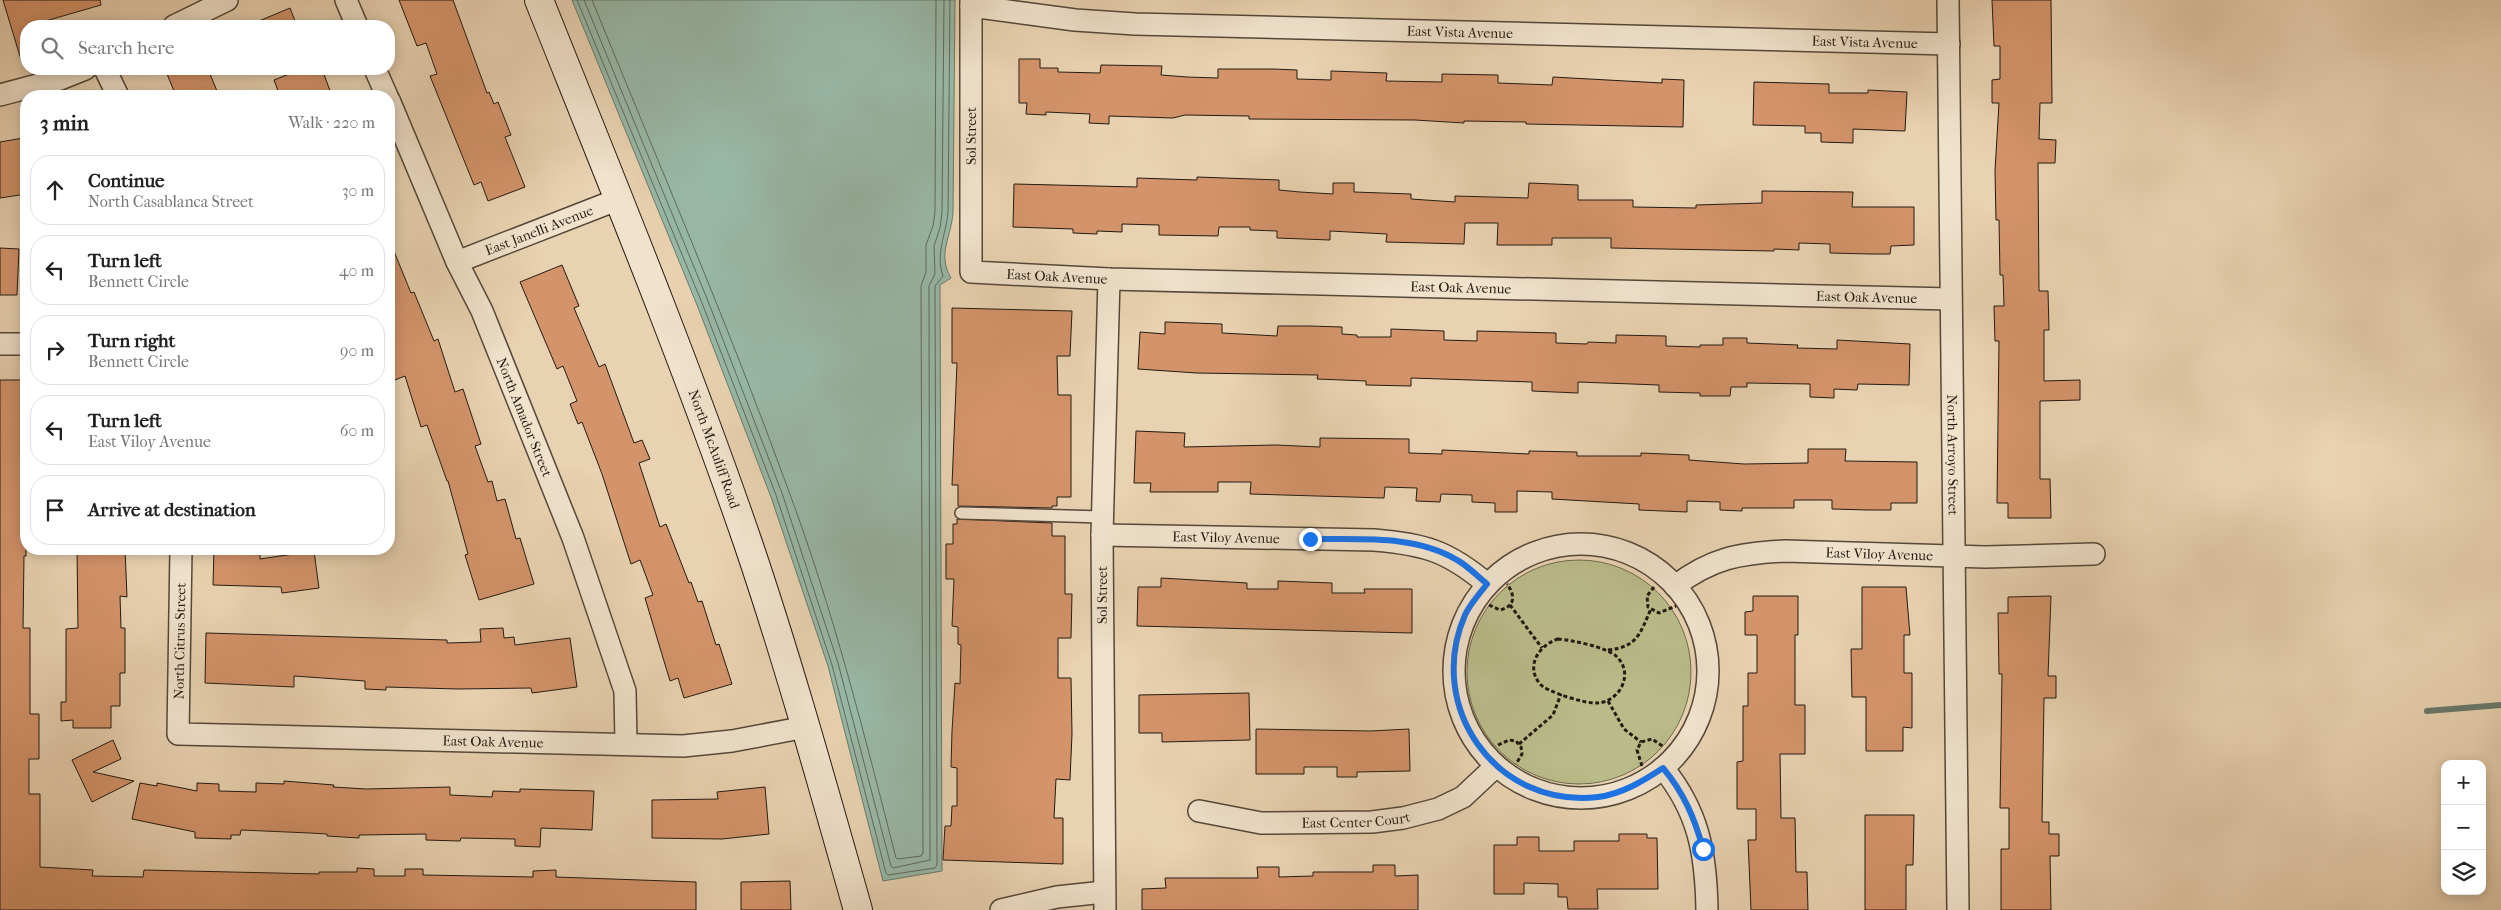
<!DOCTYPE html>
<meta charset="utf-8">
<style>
body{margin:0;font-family:"IM FELL French Canon",serif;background:#f2f2f2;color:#222}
.controls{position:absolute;right:15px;bottom:15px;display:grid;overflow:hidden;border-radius:10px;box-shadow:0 2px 12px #0003}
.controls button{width:45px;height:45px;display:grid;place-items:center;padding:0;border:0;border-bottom:1px solid #e0e0e0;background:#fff;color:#222;font:25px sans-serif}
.stop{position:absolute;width:15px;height:15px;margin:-11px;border:4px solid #1a73e8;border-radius:50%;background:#fff}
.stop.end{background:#1a73e8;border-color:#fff;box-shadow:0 1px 5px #0008}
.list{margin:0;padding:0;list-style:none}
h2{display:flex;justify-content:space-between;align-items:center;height:65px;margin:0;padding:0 20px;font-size:21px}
h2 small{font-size:16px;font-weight:400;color:#767676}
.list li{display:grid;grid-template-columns:32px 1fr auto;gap:15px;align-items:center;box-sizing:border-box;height:70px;margin:0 10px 10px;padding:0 10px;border:1px solid #e0e0e0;border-radius:20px}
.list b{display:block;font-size:19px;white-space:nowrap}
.list p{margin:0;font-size:16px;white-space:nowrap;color:#767676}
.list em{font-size:16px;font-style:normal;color:#767676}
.icon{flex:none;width:28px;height:28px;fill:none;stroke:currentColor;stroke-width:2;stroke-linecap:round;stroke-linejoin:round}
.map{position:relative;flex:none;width:2501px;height:910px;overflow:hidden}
.search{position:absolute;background:#fff;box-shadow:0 2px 12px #0003;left:20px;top:20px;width:375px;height:55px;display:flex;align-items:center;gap:12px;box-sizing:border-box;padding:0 18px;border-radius:20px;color:#767676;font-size:19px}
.panel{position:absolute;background:#fff;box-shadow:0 2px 12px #0003;left:20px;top:90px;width:375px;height:465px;border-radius:20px}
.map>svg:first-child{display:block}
</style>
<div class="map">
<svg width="2501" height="910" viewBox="0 0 2501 910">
<rect width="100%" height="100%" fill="#e9d2b1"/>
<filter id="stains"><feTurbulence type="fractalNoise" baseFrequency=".004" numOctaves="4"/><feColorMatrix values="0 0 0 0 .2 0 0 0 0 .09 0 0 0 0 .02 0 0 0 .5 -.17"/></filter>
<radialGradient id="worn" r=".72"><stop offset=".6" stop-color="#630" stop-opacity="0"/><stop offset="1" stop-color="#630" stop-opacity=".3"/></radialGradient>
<path fill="#b9bb89" stroke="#6e6a4e" d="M1467 672a112 112 0 1 1 224 0a112 112 0 1 1-224 0Z"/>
<path fill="#98b8a7" stroke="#69796b" d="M572,0h383l-2,213c-2,25 -16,41 -2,65l-11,7 2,586 -59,10 -55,-215 -57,-169 -74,-192z"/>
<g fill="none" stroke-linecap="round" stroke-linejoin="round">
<path stroke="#5e695c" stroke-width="1" d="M577,0l125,303 74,192 56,170 54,208 2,2 47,-7 2,-3 -2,-579 8,-10c-8,-22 3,-41 5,-64l2,-212
M584,0l124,301 74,192 56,170 53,203 2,2 37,-8 -1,-574 6,-12 -1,-28 6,-18 2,-16 2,-212
M592,0c66,162 136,324 196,489 45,120 76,244 108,369l2,1 23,-3 2,-3 -2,-567 5,-14v-27l7,-19 2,-14 1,-212"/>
<path stroke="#69796b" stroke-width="6" d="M2427,711l74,-6"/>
</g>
<path fill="#d4946b" stroke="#231a12" d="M3,0h97l1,5 -66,19 1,2h-10v36l-4,1z
M399,0h54l34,93 2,-1 5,12 4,-2 13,33 -6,2 20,50 -37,14 -7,-19 -7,3 -44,-109 7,-2 -11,-31 -9,3z
M1992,0h59l1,103h-12l-1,36 17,1 -1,23h-17l1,128h9l1,39h-5v51l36,-1v20l-40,1v78h10l1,39h-43v-15h-11l2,-162h-4l-1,-35h10l-1,-31h-3l-1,-55h-3l-1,-49 4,-68h-7v-23l8,-1v-33h-6z
M290,8l7,18h-50z
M1019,59h21v9h18v4l42,1 1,-8 61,1 -1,9 26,2 31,1v-9h55l24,1v9l34,1v-9l56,2 -1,8 56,1v-8l56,1v8l54,2 1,-8 109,6v-4l22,1 -1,47 -157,-3v-2l-62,-1v2l-49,-3 -166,-1v-3l-64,-1 -12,3 -64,-2v8l-20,-1 1,-9 -44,-2v3l-20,-1 1,-11h-8z
M165,69h43l11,27h-43z
M302,69h20l10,27h-52l-6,-16z
M1754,82l75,2v9h39v-3l39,2 -2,39 -52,-2v14l-32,-1v-9h-16v-7l-52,-1z
M23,138l3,21v35l-26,4v-56z
M1197,177l82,3v10l21,2 33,2v-11h21v9l57,2v5l44,3v-6l73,2 1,-15 49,2v15h55v7l63,1v-3l66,-2v-12l91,1 -1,15h62v38l-23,1 -1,8h-20l-40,-1v-9l-31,-1v7l-25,-1v2l-163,-3v-10h-59v7h-55l1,-22h-33l-1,21 -78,-2 1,-8 -57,-3v9l-53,-2v-7l-27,-1v-3h-31l-1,9 -59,-1v-10l-37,-1v8l-25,-1v3l-24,-1v-4l-60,-2 1,-43 123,3v-9l60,2z
M389,239l22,54 3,-1 20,49 4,-2 17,53 8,-3 18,55 -6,2 13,36 4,-1 5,20 8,-2 11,40 4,-1 14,46 -55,16 -14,-45 3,-1 -20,-73h-1l-20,-56 -6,2 -16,-51 -10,4 -6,-16z
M0,248l19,1 -2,46h-17z
M562,265l17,41 -5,2 25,59 6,-3 29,79 8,-3 8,19 -11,4 21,64 6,-3 23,59 2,-1 7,20 4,-1 14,44 3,-1 13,40 -48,14 -6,-20 -8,3 -25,-83 8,-3 -13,-35 -9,4 -29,-90 -20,-52 -4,2 -8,-20 7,-3 -14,-35 -6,3 -37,-87z
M952,308l120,3 -2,45h-13l1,39h13v102h-14v9h-5v2l-94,-2v-21h-6l5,-122h-5z
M1165,322l57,2v9l55,3 1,-10h32l32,1v7l15,1v2h34v-8l53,2v9l33,1v-10l79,2v10l31,1 1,-2 28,1v-8l50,1v10l34,1v-2h23v-7h24v5l51,2 -1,3 40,1v-9l73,4 -1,41 -51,-1 -1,6 -23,-1v9l-24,-1v-13l-63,-1v4h-16l-1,9h-30v-3l-41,-1v-7l-81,-3v11l-46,-2v-9l-121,-4v8l-45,-1v-4l-49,-2 1,-4 -121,-2 -59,-4 2,-37 25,2z
M0,380h26v176h-2l-1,72h7v86h9v45h-10v35h11v73l53,3 -1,6 51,1 1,-7 175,4v-2h38v-4l17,1v7h31v-7h18v6l110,2v-6l23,-1v7l140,5v28h-696z
M1136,431l49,2 -1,14 92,-2 44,2v-9l89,1v14l33,1v-4l87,4v-3l48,1v4h64v-3l48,2v5l55,4 64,-1v-14h38l-1,12 72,1v41h-26v7h-23l-36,-1v-9h-38v8h-52v3l-22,-1v-8l-33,-1v11l-48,-2v-6l-87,-5v-7l-35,-1v21h-22v-9l-23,-1v-7l-31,-1 -1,8 -24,-1 1,-13 -32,-1 -1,11 -134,-4 1,-12h-33v10h-68l1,-9h-17z
M957,519l95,4v13h13v58h7l-1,44h-13v40h13l1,56 -2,46 -14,-1 -2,39h9v46l-120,-4 2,-34h6l1,-20h5v-38l-6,-1 1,-36 3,-48 5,1 1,-39 -3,-1v-17l-6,-1 2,-47h-8v-35h7v-20h4z
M77,549h48l2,48 -7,-1 1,32h4v45h-5v33h-9v22h-38v-8l-12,1v-19h5v-73l12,-1z
M214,549h46v10l54,-8 5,37 -37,5 -1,-6 -68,-2z
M1161,578l86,5v6h31v-8l54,2v10h33l-1,-4h48v44l-275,-7 1,-39h23z
M1862,587h44l4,48h-6v38h8v55l-9,-1v24h-37v-54h-14l-1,-48h11z
M1753,596h45v39h-3v70h10v49h-25l1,64h14l1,54h11l1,38h-57l-3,-70h8v-31h-19v-47l6,-1v-55h5v-33h9v-38h-12v-23l8,-1z
M2051,596l-3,80h8v22h-12l-2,124h7v12h10v22h-9l1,54h-50v-61h8v-41h-9l2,-134h-3l-1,-61h10v-16z
M503,628l1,10 10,-1 1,8 55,-7 7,49 -45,6 -1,-5 -73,1 -72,-2v3l-21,-1v-8l-71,-5v11l-89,-4 1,-50 241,7v3l34,-1 -1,-13z
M1249,693l1,47 -88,2v-9h-23v-38z
M1256,729l114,2 39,-2 1,42 -53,1v5h-20v-10h-33v7h-48z
M113,740l8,19 -28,13 41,9 -42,21 -20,-42z
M284,781l50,4 -1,2 33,2 84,-2v8l42,2 1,-6 27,1v-3l74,2 -2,39 -51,-2 -1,19 -25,-1v-7l-54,-1 -1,3 -34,-1v-6l-67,1v3l-32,-2v-2l-17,-1 -69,-3 -1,5h-9v4l-36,-1v-6l-63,-13 8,-36 17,3v-3l40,8v-8l22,1v7l37,1v-9l28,1z
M765,787l4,47 -47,5 -70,-1v-38l66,-1 -1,-7z
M1865,815h49l-1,50h-7v45h-41z
M1619,834h28v4h10l1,51h-61l1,20h-30l-1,-12h-9v-13l-34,-1v11h-30v-49h23v-8h22v14h35v-10h45z
M1373,865h22v11l23,-1v35h-276v-21l24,-1 -1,-10h93l-1,-11h22v10l34,-1v-4h60z
M790,881l1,29h-50v-28z"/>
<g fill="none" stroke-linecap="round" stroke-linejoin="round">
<defs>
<path id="lane" d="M961,513l141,4"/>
<g id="street">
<path d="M346,0l11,26"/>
<path id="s1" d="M971,0v272l138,7 842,20"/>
<path id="s2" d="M1948,0l10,910"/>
<path id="s3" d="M971,6l104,14 60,4 814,20"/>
<path d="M174,26l53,-26"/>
<path d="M105,69l13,27"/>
<path d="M375,69l12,27"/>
<path d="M0,95l60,-16 25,-10"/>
<path id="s4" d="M389,100l68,162 25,49 91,227 52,153 1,53"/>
<path id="s5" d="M457,262l162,-63"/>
<path d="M0,344h26"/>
<path id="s6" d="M1102,535l272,5c50,4 74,11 113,44"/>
<circle cx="1581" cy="671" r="127"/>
<path id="s7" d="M181,549l-3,185 505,12 49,-5 74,-14"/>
<path id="s8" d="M1675,586c37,-28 65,-33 110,-35l200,6 109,-3"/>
<path d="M1663,768c36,44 43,86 44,142"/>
<path id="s9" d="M1199,811l62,12 111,-1 31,-4 35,-9 25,-12 33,-31"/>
<path d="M1001,910l56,-13 47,-5"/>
<path d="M1105,910l-3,-375 7,-256"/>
</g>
<g id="secondary">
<path id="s10" d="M539,0c72,180 146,360 209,543 41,121 75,244 110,367"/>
</g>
</defs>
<use href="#lane" stroke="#54483a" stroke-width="14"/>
<use href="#street" stroke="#54483a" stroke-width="24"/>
<use href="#secondary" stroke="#231a12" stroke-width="30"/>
<path stroke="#231a12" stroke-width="3" stroke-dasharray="4 2.5" stroke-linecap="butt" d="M1654,587l-7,9 1,11 11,6 17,-7
M1489,605l11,5c16,-4 15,-15 7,-26
M1510,605l32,43
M1558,639c13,1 48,8 58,17 19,17 4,46 -19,47 -11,1 -50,-11 -57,-19 -15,-18 -1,-39 18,-45z
M1608,650c30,-3 32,-17 43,-41
M1608,701l16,28 17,13
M1519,744l34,-29 8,-21
M1498,745l11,-5 7,1 5,6 1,7 -6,10
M1642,766l-5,-16 4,-8 11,-3 12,8"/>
<use href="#lane" stroke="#f1e2cc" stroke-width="11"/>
<use href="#street" stroke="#f1e2cc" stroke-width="21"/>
<use href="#secondary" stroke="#f1e2cc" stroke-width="28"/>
</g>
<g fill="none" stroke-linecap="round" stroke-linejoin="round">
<path stroke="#1a73e8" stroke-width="6" d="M1310,539c48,1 104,-5 147,21 11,6 20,16 30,24 -7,9 -17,20 -22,31 -40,92 31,194 133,182 24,-3 45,-16 65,-29 21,25 32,51 40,81"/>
</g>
<g text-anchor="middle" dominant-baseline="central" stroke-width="4.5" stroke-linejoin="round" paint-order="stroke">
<g font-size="14" fill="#231a12" stroke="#f1e2cc">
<text stroke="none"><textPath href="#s3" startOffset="490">East Vista Avenue</textPath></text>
<text stroke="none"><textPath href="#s3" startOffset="895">East Vista Avenue</textPath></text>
<text transform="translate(971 136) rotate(-90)">Sol Street</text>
<text stroke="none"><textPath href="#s5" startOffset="88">East Janelli Avenue</textPath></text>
<text stroke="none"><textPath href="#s1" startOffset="358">East Oak Avenue</textPath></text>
<text stroke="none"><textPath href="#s1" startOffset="762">East Oak Avenue</textPath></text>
<text stroke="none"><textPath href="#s1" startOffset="1168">East Oak Avenue</textPath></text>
<text stroke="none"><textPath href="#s4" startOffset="345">North Amador Street</textPath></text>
<text stroke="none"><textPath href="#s10" startOffset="482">North McAuliff Road</textPath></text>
<text stroke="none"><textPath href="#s2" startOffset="455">North Arroyo Street</textPath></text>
<text stroke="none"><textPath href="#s6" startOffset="124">East Viloy Avenue</textPath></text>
<text stroke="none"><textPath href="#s8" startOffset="212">East Viloy Avenue</textPath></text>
<text transform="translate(1102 595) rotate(-90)">Sol Street</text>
<text transform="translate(180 641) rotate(-89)">North Citrus Street</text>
<text stroke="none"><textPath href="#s7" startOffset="500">East Oak Avenue</textPath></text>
<text stroke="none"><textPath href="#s9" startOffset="158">East Center Court</textPath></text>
</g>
</g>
<rect width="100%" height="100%" filter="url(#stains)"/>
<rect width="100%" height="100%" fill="url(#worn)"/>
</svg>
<div class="controls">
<button>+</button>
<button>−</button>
<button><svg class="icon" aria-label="layers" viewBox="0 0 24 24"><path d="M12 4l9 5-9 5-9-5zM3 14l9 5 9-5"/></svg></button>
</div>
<div class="stop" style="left:1703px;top:849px"></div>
<div class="stop end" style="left:1310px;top:539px"></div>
<div class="search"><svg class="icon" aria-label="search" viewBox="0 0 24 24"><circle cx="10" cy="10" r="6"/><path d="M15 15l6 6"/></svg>Search here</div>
<section class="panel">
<h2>3 min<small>Walk · 220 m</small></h2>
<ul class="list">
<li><svg class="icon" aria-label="ahead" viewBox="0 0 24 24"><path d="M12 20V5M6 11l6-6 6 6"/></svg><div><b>Continue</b><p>North Casablanca Street</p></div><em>30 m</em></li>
<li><svg class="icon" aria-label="left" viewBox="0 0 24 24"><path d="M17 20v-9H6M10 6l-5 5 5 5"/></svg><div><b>Turn left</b><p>Bennett Circle</p></div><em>40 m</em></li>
<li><svg class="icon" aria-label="right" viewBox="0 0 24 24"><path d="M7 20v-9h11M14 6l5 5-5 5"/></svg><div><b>Turn right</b><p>Bennett Circle</p></div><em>90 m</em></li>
<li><svg class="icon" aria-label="left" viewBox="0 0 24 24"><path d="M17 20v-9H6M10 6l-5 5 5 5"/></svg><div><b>Turn left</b><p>East Viloy Avenue</p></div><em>60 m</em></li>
<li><svg class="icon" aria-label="arrive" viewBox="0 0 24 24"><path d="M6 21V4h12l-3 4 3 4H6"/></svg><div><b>Arrive at destination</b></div></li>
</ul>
</section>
</div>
